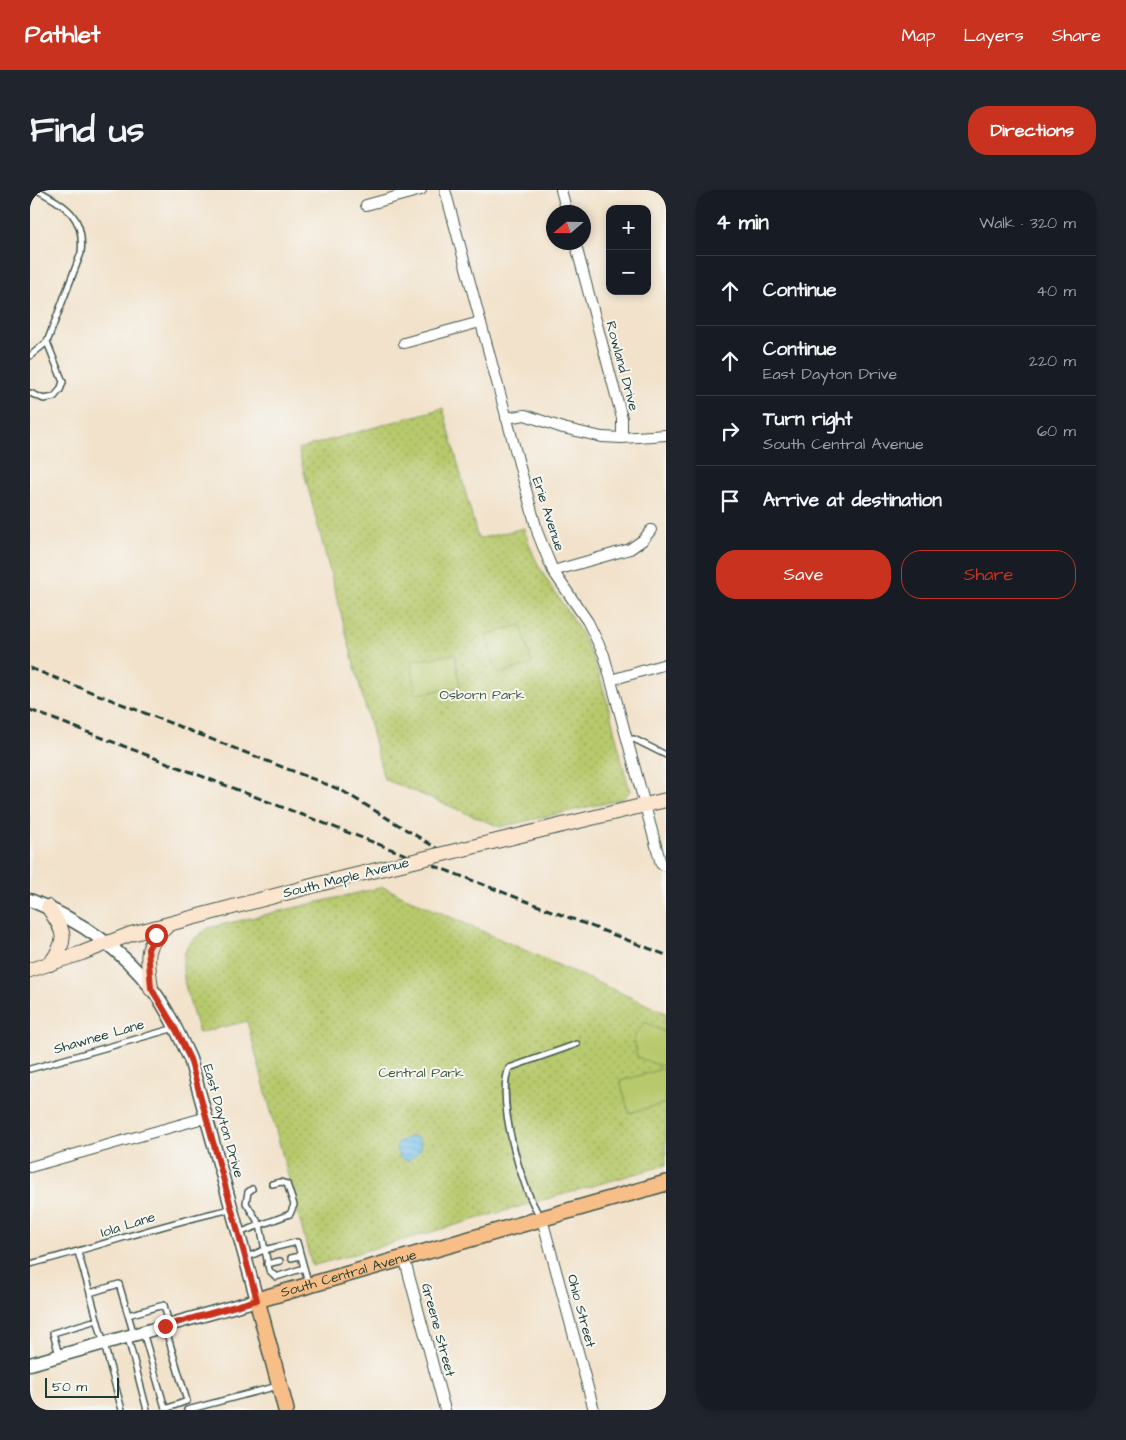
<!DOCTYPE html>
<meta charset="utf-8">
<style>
body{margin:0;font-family:"Architects Daughter",sans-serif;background:#20242c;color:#f1f3f6}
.controls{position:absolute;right:15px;top:15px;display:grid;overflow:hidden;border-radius:10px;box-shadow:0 2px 8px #0003}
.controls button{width:45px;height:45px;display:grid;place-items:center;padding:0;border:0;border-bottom:1px solid #363941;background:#171b24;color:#f1f3f6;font:25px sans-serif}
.compass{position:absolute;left:516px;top:15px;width:45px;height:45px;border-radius:50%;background:#171b24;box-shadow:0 2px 8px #0003;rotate:250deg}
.scale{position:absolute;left:15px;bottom:12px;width:74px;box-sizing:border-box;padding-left:5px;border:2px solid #1f3d34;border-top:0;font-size:14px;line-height:18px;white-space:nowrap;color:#1f3d34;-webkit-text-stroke:4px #f6f6f2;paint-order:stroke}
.stop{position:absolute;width:15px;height:15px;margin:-11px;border:4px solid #c8321e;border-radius:50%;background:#fff}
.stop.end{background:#c8321e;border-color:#fff;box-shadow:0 1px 5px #0008}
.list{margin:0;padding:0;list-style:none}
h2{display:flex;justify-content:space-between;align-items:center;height:65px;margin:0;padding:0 20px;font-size:21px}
h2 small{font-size:16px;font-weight:400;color:#9ea1a6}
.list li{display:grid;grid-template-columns:32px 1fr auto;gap:15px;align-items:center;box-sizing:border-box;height:70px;padding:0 20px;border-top:1px solid #363941}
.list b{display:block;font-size:19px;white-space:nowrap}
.list p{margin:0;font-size:16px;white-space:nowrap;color:#9ea1a6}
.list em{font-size:16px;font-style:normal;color:#9ea1a6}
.actions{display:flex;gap:10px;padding:15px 20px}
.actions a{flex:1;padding:11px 0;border:1px solid #c8321e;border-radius:20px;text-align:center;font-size:18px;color:#c8321e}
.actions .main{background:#c8321e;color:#fff}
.icon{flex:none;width:28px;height:28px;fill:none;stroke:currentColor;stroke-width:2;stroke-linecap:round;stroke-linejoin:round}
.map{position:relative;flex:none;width:636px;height:1220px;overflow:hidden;border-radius:20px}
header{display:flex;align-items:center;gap:30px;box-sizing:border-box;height:70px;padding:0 25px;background:#c8321e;color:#fff}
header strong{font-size:24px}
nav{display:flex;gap:28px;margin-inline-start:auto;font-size:18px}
.intro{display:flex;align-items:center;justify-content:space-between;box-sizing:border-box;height:120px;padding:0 30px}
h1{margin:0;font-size:35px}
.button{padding:12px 22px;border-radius:20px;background:#c8321e;color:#fff;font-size:18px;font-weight:700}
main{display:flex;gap:30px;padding:0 30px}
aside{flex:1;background:#171b24;border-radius:20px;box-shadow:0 2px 8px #0003}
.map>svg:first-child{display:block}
</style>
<header>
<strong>Pathlet</strong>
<nav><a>Map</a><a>Layers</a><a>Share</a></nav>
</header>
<div class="intro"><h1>Find us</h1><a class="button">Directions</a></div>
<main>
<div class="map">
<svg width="636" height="1220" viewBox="0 0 636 1220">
<defs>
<pattern id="green-dots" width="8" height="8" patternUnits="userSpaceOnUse" patternTransform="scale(1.25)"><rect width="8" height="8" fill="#b7c96c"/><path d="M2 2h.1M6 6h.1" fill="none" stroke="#94a45a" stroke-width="1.8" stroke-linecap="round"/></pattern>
<pattern id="water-rules" width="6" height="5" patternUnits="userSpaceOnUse" patternTransform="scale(1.25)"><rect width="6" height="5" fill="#71c0ec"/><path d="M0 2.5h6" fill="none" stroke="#5c9dc0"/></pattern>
</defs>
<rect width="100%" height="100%" fill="#f6f6f2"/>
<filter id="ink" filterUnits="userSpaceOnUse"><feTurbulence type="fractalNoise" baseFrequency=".02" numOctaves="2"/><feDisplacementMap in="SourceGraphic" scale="10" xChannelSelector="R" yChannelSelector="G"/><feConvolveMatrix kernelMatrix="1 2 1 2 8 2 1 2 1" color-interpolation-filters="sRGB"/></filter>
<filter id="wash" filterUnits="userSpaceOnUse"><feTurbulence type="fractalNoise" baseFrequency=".0096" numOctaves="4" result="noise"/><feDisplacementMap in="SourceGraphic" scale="20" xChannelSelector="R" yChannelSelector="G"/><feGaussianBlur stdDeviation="1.12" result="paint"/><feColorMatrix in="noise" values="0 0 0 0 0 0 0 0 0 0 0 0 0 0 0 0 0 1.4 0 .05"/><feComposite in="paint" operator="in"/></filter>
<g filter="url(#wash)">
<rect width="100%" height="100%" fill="#f2e2cb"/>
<path fill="url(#green-dots)" stroke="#6b8350" d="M413,218l35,131 46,-11c13,49 42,74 63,117 21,44 29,99 43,146l-7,8 -123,28 -116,-48 -86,-330z
M353,697l283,126v152l-354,101 -65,-245 -48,12c-6,-23 -27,-71 -9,-90 5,-5 12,-10 18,-15z"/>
<path fill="#b7c96c" stroke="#6b8350" d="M491,435l11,39 -34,10 -12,-39z
M425,464l5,33 -44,7 -5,-33z
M615,832l21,11v28l-5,5 -24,-9 -3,-20z
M636,878v35l-37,10 -9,-32z"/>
<path fill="url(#water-rules)" stroke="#487e90" d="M382,946l8,4 1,9 -12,12 -9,-3 -4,-9 2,-7z"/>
</g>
<g filter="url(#ink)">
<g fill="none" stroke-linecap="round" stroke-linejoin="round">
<defs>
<path id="service" d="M0,166l17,-14 34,-89c4,-37 -15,-47 -44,-63
M0,203l14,6 10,-2 6,-7 3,-8 -16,-40
M597,550l7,-1 32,16
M0,879l145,-41
M222,999l-4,3 -2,11 14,22 9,45 7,7 28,-9
M510,1026c-19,-28 -44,-116 -31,-148l68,-24
M209,1043l51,-19 4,-9 -7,-21 -6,-2 -9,2
M48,1062l12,41
M215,1068l19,-8 33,-8 11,40
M261,1068l9,-2
M0,1074c68,-17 134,-41 202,-55
M237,1074l13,-3
M98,1125l36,-10 5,19
M113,1142l22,76h3l19,-7 -22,-74
M98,1148l19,72
M29,1165l-6,-22 44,-13
M92,1220l-32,-117 29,-9 15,51
M157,1220l91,-24"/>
<path id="minor" d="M415,0l93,344 15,37 35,51 16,33 57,209 5,2
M531,0l6,22
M336,15l55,-15
M545,52l47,176v20
M374,153l76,-21
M476,228l19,-3 38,13 39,9 20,1 44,-3
M523,381l77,-22 13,-9 8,-10
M581,490l55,-16
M0,977l177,-50
M512,1029l52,191
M374,1067l41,153"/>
<path id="tertiary" d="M0,710c47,19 91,48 122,89 16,21 27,46 38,70l67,241 -227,64"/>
<path id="secondary" d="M479,648l157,-38
M18,717c17,26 21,31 2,57
M0,780l52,-17 49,-19 192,-51
M121,799c-3,-29 -9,-42 15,-62"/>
<g id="primary">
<path id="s1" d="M256,1220l-29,-110 409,-117"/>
</g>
</defs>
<use href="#service" stroke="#3f564b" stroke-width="8"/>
<use href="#minor" stroke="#3f564b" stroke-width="12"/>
<use href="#tertiary" stroke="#3f564b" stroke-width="15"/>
<use href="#secondary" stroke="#3f564b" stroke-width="16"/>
<use href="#primary" stroke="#3f564b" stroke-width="18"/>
<use href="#service" stroke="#fff" stroke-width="5"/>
<use href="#minor" stroke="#fff" stroke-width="10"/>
<use href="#tertiary" stroke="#fff" stroke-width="12"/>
<use href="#secondary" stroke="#fce5cf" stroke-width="14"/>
<use href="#primary" stroke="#f7be88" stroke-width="15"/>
<path stroke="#1f3d34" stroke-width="3" stroke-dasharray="8 4" stroke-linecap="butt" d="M0,478l311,122 97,59
M0,520l636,245"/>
<defs>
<path id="secondary-bridge" d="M293,693l186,-45"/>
</defs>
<use href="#secondary-bridge" stroke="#3f564b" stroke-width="16" stroke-linecap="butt"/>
<use href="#secondary-bridge" stroke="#fce5cf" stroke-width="14"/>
</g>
</g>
<g fill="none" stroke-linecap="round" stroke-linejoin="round" filter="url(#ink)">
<path stroke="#c8321e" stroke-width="6" d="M126,745l-8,14 3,39 24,40 15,31 67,241 -92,26"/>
</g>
<g text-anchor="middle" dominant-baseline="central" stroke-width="4" stroke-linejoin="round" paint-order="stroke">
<g font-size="14" fill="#1f3d34" stroke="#f6f6f2">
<text transform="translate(592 176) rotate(75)">Rowland Drive</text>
<text transform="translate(518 324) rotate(72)">Erie Avenue</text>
<text transform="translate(316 688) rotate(-14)">South Maple Avenue</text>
<text transform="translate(69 847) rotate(-16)">Shawnee Lane</text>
<text transform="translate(193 931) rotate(74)">East Dayton Drive</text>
<text transform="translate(98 1035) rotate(-17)">Iola Lane</text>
<text stroke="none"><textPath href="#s1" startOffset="209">South Central Avenue</textPath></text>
<text transform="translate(551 1121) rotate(75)">Ohio Street</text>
<text transform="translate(408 1140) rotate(75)">Greene Street</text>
</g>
<g font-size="14" fill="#3d593f" stroke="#f6f6f2">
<text x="452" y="505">Osborn Park</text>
<text x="391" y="883">Central Park</text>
</g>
</g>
</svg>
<div class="controls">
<button>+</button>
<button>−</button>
</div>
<svg class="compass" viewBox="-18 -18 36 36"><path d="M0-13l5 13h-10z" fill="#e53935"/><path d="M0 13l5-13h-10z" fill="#9ea1a6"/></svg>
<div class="scale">50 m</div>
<div class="stop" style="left:126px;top:745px"></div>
<div class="stop end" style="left:135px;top:1136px"></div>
</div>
<aside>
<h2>4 min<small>Walk · 320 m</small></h2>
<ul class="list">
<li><svg class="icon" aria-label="ahead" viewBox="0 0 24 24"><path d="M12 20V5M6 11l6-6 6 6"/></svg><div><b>Continue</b></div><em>40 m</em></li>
<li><svg class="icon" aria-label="ahead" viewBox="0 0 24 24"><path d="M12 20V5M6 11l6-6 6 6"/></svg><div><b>Continue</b><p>East Dayton Drive</p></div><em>220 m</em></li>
<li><svg class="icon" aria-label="right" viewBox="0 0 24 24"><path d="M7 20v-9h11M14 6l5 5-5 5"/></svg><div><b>Turn right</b><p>South Central Avenue</p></div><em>60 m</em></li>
<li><svg class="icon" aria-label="arrive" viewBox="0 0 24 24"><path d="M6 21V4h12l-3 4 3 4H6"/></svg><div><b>Arrive at destination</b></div></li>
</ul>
<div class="actions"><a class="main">Save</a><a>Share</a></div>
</aside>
</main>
